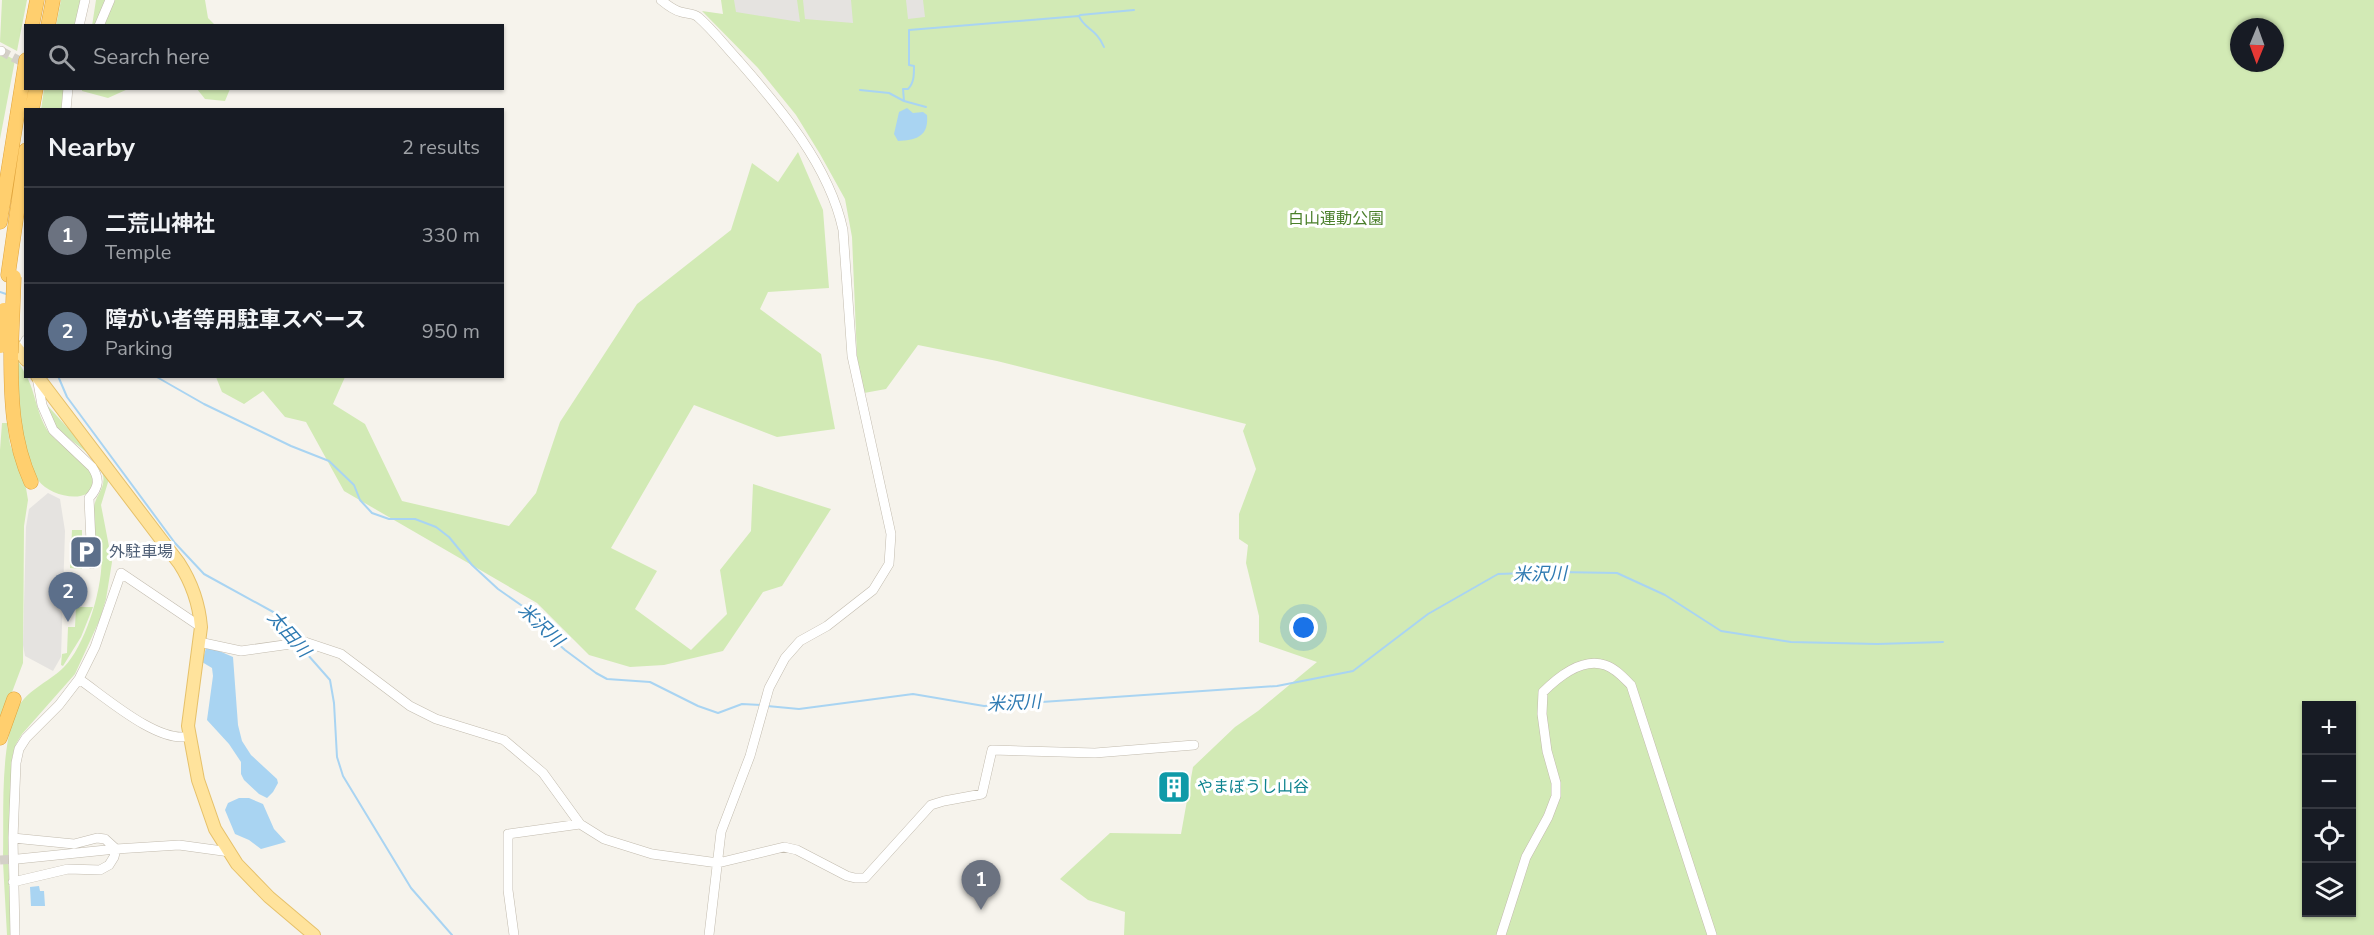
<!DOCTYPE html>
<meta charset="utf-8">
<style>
body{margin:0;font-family:"Nunito Sans","Noto Sans JP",sans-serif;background:#242831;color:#f1f3f6}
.controls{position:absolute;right:18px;bottom:18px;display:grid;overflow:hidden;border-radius:0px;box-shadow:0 2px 4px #0004}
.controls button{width:54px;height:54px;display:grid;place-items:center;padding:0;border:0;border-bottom:2px solid #363941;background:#171b24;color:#f1f3f6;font:30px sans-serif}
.compass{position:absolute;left:2230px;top:18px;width:54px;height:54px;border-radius:50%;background:#171b24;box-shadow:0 2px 4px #0004;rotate:181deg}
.you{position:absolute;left:1304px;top:628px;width:21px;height:21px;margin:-15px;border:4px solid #fff;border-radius:50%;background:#1a73e8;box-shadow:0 0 0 9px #1a73e833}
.badge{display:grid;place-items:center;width:39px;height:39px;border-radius:50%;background:#fc3f1d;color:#fff;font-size:20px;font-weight:700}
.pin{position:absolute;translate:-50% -50px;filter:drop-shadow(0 2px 3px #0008)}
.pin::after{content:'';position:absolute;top:32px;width:21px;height:18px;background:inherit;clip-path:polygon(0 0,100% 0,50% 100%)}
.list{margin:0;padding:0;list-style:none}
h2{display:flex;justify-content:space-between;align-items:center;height:78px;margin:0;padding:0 24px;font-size:26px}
h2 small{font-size:20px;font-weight:400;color:#9ea1a6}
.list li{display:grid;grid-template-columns:39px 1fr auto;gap:18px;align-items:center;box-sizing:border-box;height:96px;padding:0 24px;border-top:2px solid #363941}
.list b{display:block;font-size:22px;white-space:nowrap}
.list p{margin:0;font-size:20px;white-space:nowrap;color:#9ea1a6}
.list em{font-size:20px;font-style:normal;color:#9ea1a6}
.icon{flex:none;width:33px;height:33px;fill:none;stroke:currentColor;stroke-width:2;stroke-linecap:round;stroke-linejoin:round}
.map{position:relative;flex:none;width:2374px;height:935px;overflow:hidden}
.search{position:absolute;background:#171b24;box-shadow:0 2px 4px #0004;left:24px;top:24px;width:480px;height:66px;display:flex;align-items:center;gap:15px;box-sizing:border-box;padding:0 21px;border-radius:0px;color:#9ea1a6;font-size:22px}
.panel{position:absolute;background:#171b24;box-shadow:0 2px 4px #0004;left:24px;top:108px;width:480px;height:270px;border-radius:0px}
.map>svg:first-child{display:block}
</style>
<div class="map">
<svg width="2374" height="935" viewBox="0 0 2374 935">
<rect width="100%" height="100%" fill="#f6f3ec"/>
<path fill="#d2eab5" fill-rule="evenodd" d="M2,0h25l-10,51 -17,-9z
M61,0h23l-6,25 -22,1z
M96,0h109l3,18 7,7 -123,1z
M721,0h1653v935h-1250l1,-23 -37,-12 -28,-21 50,-46 71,1 12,-67 42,-40 23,-16 59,-49 -58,-20v-26l-13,-53 2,-18 -9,-6v-25l17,-45 -13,-38 3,-7 -249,-63 -79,-16 -32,44 -22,4 -7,-36 -5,-120 -7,-38 -25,-45 -24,-39 -38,-47 -56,-57 21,3zM2239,27h36v36h-36zM2306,706h46v206h-46z
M0,52l15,8 -15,79z
M44,89h20l-2,20 -21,1z
M82,89v-1l46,1 -20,9 -26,-7z
M197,89h33l-5,12 -20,-2z
M798,152l25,58 6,78 -61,4 -8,17 61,45 14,75 -58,8 -83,-32 -83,143 46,23 -22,38 56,41 36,-36 -7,-44 31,-39 2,-47 78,25 -49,77 -19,6 -40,59 -59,14 -34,2 -41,-12 -52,-52 -193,-112 -38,-69 -21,-5 -22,-26 -19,13 -22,-12 -6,-15h129l-12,27 32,20 37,77 107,25 27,-33 24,-71 77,-118 94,-74 21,-67 26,19z
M18,361c5,9 11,18 14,28 5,15 8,33 19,46 9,9 39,30 41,42 7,29 -41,22 -54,3 -20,-28 -20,-85 -20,-119z
M47,405l47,52 15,22 -8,26 11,57 -6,37 -6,20 -25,55 -53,60 -6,10 -4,14 -4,99 -5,1c1,-45 -3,-104 12,-145 10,-23 33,-30 49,-46 22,-22 41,-85 37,-115 -1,-5 -5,-7 -6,-11 -3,-9 -2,-23 -1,-32 0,-13 12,-20 9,-34 -5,-21 -35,-33 -47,-49 -4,-6 -6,-14 -9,-21z
M2,423h5l3,21 16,44 2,12 -4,26 -1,137 -23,61v-274z
M72,530h10v39l-12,-1z
M76,607h17l-12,30 -18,29 -2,-1 1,-11 5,-1 1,-26h7z
M8,861l5,74h-6l-4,-73z"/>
<path fill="#e5e3e0" d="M734,0h63l3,22 -64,-10z
M803,0h48l2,23 -48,-4z
M906,0h17l2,17 -17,2z
M48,493l12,6 5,32 -4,126 -8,14 -28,-15 -2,-11 3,-118 3,-18z"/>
<path fill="#a9d4f2" d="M907,108l6,5 10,-1 4,3c2,22 -11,25 -29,26l-4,-7 5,-22z
M210,647l23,10 5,68 4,16 9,14 26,24 1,4 -5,9 -6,6 -8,-4 -15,-14 -3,-6v-12l-12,-18 -22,-24 6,-44 -1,-8 -10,-6 4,-14z
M239,798h10l14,6 11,25 12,13 -25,7 -12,-9 -14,-6 -10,-24 3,-7z
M39,886l1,5h4l1,15h-14l-1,-19z"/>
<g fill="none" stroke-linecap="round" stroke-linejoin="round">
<path stroke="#a9d4f2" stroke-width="2" d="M1080,15l54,-5
M860,90l29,3 15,8 22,6
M904,101l-1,-12h5c6,-6 6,-14 6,-23l-5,-1v-35l170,-14c4,12 18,13 25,31
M0,292l9,3
M58,376l9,21 108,146 29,31 71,39 7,15 12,12
M155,376l49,28 87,42 38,15 25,24 6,15 12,13 17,6h26l21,8 13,10 23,28 26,24 33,23 13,19 21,19 31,23 11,6 43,3 48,24 20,7 24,-9 19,1
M300,646l30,34 4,23 3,54 6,19 68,112 41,47
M767,706l32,3 114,-15 71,12 293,-20 76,-15 75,-57 70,-40 60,-2 59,1 48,22 56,36 70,11 86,2 66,-2"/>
<path stroke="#d4d0c8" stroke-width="9" stroke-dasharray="9 4.5" stroke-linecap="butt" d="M1,51l25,13
M0,860l18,-1"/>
<defs>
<path id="minor" d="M661,0c6,5 12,10 20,12 6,2 12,1 17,5 15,13 27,29 40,43 43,49 91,105 105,170l9,126 39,178 -2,30 -16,26 -46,36 -27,15 -15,17 -16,30 -19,68 -29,76 -12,103
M79,26l6,-26
M99,26l11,-26
M0,51h1
M66,110l2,-22
M20,352l6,-12
M37,377l5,28 11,25 39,37c8,12 7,20 -3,31l3,66
M199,642l42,9 64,-9 36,12 69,52 26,13 68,21 39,33 37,51 24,15 48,15 66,9 66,-16 13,3 50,26 8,2h10l66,-73 13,-4 38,-7 10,-44 103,3 99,-8
M79,679c25,17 80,66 111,57
M13,838l61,6 23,-6 8,1 11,10
M18,859l98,-10 63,-4 51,7
M13,882l55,-13 32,1 9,-5 5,-8 2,-8
M15,935l-2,-97 3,-75 3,-14 7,-11 33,-33 20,-26 16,-32 26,-74 80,54
M514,935l-6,-45v-56l72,-10
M1501,935l25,-78 22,-40 8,-21v-13l-9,-32 -5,-37 1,-22c15,-15 39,-35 62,-27 10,3 19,13 26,20l81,250"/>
<path id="major" d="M8,337l18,23
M37,376l142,187c13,20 20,40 22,64l-13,99 10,54 17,49 22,35 32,33 45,38"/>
<path id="highway" d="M32,26l5,-26
M48,26l5,-26
M32,110l4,-22
M0,222l26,-162
M8,275l18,-125
M11,353c0,45 1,87 20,129
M0,738l14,-39"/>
</defs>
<use href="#minor" stroke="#c2bbae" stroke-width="10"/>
<use href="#major" stroke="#e6c16a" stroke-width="14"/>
<use href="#highway" stroke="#e0a43c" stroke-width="15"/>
<use href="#minor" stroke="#fff" stroke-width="9"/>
<use href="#major" stroke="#ffe39c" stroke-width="12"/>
<use href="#highway" stroke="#ffcf6e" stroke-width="14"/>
<defs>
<path id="highway-bridge" d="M0,346l4,-36
M11,353l3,-76"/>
</defs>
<use href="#highway-bridge" stroke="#e0a43c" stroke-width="15" stroke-linecap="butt"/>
<use href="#highway-bridge" stroke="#ffcf6e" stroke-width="14"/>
</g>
<defs>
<symbol id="parking-square" viewBox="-11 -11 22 22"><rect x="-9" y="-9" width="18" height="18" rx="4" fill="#5c6f8a" stroke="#fff"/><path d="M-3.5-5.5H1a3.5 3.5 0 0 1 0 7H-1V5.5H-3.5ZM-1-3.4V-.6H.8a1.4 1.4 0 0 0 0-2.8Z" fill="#fff"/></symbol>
<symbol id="building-square" viewBox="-11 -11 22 22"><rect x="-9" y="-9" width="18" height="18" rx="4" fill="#0f9aa8" stroke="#fff"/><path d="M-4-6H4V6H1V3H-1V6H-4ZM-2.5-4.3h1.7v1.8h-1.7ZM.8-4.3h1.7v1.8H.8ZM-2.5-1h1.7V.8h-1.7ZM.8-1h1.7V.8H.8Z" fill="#fff"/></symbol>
</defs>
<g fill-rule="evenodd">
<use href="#parking-square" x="67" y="533" width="38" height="38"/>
<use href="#building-square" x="1155" y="768" width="38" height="38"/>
</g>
<g text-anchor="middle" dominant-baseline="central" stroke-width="6" stroke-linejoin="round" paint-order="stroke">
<g font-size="16" fill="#4a7f2a" stroke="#fff">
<text x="1336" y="219">白山運動公園</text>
</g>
<g font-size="16" fill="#4e5e75" stroke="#fff" text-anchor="start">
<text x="109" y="552">外駐車場</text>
</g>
<g font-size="16" fill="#0d838f" stroke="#fff" text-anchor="start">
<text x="1197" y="787">やまぼうし山谷</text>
</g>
<g font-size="18" font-style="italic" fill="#2e7ab2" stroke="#fff">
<text transform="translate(1540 574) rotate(-1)">米沢川</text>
<text transform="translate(541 625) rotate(43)">米沢川</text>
<text transform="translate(289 634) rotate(49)">太田川</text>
<text transform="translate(1014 703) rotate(-3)">米沢川</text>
</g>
</g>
</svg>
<div class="controls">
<button>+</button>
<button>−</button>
<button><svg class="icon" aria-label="locate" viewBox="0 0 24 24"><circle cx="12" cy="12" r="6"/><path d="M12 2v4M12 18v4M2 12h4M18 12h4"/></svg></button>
<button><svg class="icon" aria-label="layers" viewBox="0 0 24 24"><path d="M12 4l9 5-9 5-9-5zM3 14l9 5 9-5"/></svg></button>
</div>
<svg class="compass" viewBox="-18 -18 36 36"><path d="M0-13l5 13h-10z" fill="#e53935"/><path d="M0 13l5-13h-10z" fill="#9ea1a6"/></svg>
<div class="you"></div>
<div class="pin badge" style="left:981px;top:910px;background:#6b7280">1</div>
<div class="pin badge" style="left:68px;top:622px;background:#5c6f8a">2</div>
<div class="search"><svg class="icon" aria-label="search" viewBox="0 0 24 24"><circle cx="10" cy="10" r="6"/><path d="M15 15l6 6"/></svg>Search here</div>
<section class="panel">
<h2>Nearby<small>2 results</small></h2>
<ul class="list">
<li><span class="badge" style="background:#6b7280">1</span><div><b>二荒山神社</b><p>Temple</p></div><em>330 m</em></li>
<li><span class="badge" style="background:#5c6f8a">2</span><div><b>障がい者等用駐車スペース</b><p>Parking</p></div><em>950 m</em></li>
</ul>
</section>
</div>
